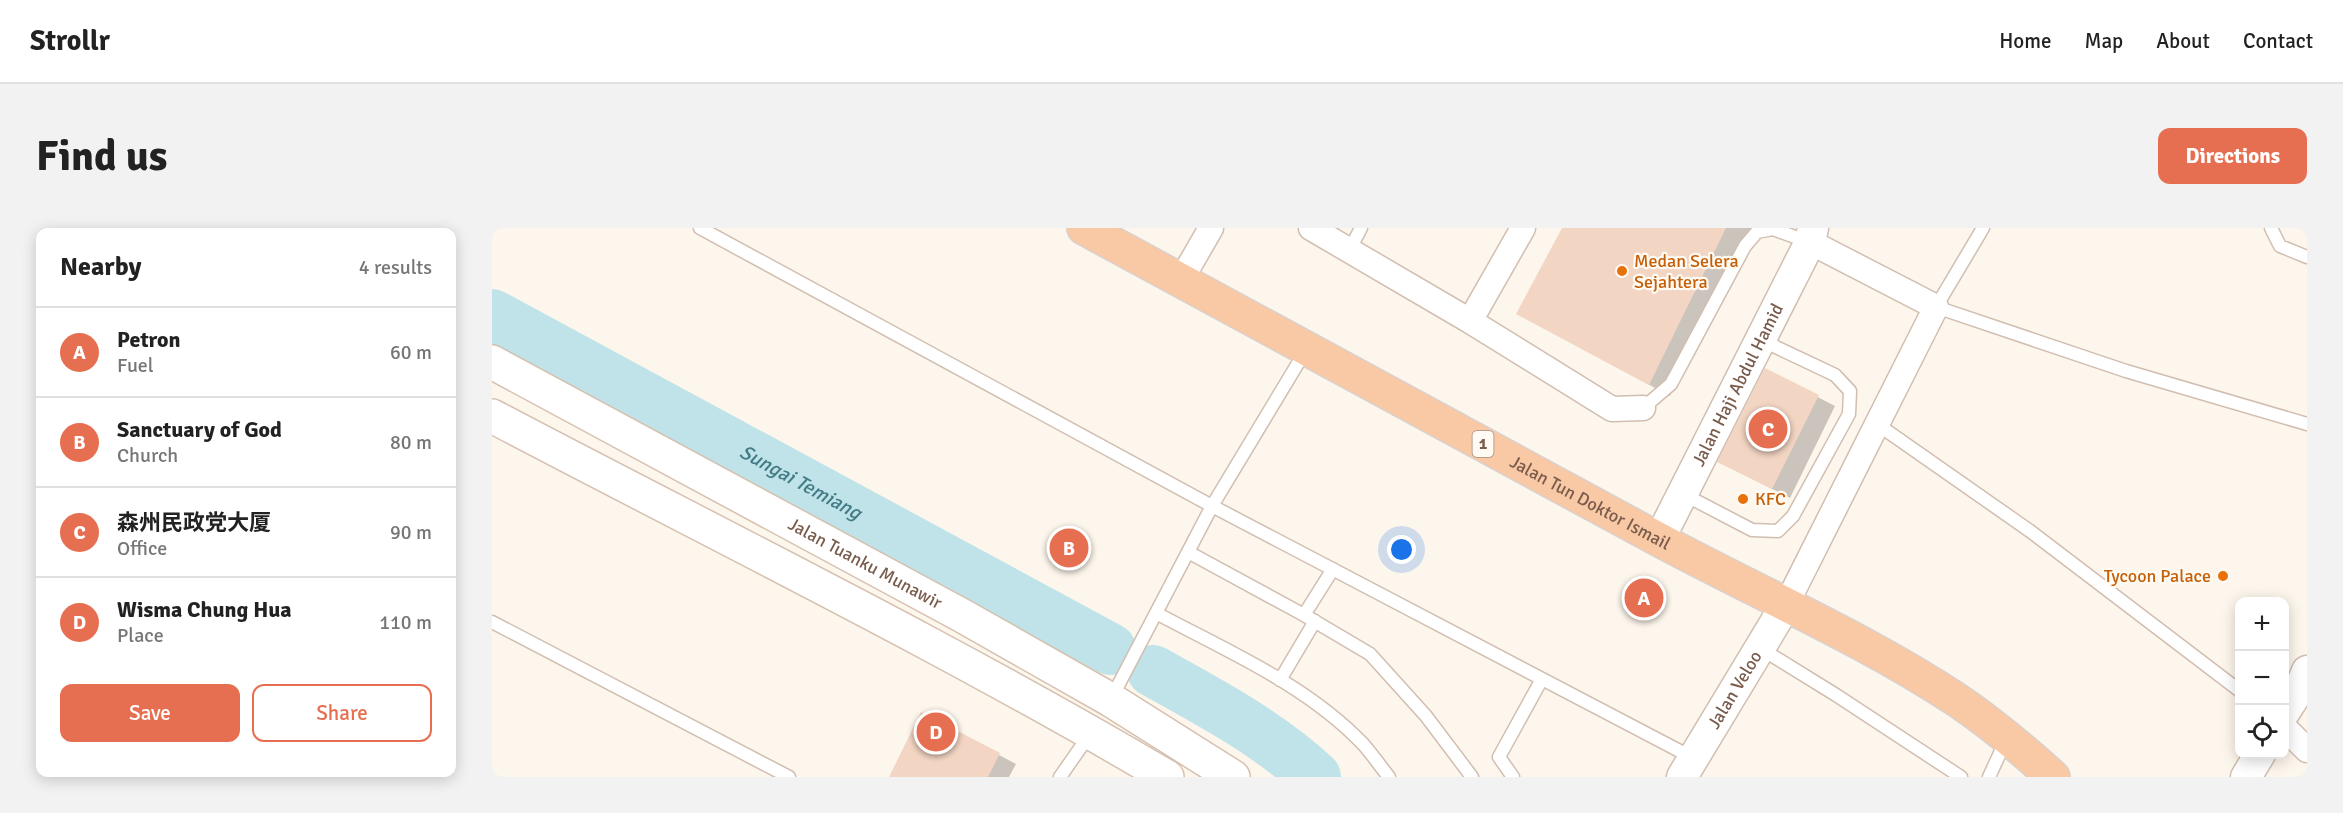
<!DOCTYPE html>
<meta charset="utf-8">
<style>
body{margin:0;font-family:Signika,"Noto Sans SC",sans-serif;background:#f2f2f2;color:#222}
.controls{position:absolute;right:18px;bottom:18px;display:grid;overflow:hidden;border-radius:12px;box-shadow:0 3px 15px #0003}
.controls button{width:54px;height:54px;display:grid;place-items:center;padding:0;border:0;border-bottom:2px solid #e0e0e0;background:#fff;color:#222;font:30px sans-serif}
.you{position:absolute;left:910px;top:322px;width:21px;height:21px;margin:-15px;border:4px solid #fff;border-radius:50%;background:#1a73e8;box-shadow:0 0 0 9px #1a73e833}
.badge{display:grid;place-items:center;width:39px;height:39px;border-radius:50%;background:#e76f51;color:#fff;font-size:20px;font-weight:700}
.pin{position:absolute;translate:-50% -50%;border:3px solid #fff;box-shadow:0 2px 6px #0006}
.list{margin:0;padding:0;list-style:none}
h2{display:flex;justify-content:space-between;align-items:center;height:78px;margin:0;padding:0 24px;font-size:26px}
h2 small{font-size:20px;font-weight:400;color:#767676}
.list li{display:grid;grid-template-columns:39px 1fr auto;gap:18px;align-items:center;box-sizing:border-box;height:90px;padding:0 24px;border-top:2px solid #e0e0e0}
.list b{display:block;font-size:22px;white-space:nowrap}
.list p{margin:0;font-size:20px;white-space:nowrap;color:#767676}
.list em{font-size:20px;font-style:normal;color:#767676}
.actions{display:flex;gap:12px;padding:18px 24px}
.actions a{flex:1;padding:14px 0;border:2px solid #e76f51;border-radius:12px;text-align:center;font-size:21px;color:#e76f51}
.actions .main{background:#e76f51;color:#fff}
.icon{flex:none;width:33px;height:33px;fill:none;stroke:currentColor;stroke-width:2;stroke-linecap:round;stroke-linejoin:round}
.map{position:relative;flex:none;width:1815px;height:549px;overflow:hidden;border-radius:12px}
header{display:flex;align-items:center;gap:36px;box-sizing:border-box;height:84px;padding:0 30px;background:#fff;border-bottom:2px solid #e0e0e0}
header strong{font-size:28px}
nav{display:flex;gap:33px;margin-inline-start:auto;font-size:21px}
.intro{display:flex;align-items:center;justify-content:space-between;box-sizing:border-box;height:144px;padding:0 36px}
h1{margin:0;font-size:42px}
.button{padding:15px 27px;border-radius:12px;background:#e76f51;color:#fff;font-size:21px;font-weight:700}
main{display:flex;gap:36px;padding:0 36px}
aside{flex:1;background:#fff;border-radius:12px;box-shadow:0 3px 15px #0003}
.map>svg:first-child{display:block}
</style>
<header>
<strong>Strollr</strong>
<nav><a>Home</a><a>Map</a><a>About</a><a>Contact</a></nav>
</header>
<div class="intro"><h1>Find us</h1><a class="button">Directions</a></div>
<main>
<aside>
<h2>Nearby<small>4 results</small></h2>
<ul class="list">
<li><span class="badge">A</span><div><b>Petron</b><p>Fuel</p></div><em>60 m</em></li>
<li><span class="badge">B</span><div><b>Sanctuary of God</b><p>Church</p></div><em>80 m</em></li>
<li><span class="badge">C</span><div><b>森州民政党大厦</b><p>Office</p></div><em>90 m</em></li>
<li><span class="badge">D</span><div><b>Wisma Chung Hua</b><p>Place</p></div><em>110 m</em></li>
</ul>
<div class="actions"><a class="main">Save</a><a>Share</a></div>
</aside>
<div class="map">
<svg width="1815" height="549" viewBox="0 0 1815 549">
<rect width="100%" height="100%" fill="#fdf6ec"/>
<path fill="#0003" d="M1072,0h187l-81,168 -132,-71z
M1273,142l70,36 -45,92 -71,-36z
M430,486l94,50 -7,13h-119z"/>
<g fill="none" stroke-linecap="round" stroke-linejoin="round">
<g stroke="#bfe3e8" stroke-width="52">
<path id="s1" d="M0,87l618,334"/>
<path d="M661,443c56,31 115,62 162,106"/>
</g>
</g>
<path fill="#f3d5c3" d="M1070,0h164l-77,157 -133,-71z
M1273,140l54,27 -47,94 -55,-27z
M429,484l79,41 -12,24h-99z"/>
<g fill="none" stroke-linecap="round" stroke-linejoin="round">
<defs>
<path id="service" d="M208,0l512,278 481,252
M1491,0l-47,79 190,64 181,53
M1779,0l9,18 27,11
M858,21l11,-21
M1151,180l28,-24 74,-138 12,-14 16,-3 36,13
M1385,196l153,107 210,160
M1191,266l69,36 26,1 15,-15 56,-102 1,-23 -15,-16 -74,-35
M696,324l116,63 66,39 56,62 46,61
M664,385c71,38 151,72 207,131 9,10 17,22 26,33
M812,387l29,-46
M0,394l297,155
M1268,420l76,47 125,82
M788,452l35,-59
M619,471l101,-193 94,-156
M568,549l30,-43
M1021,549l-14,-20 43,-78
M1497,549l17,-37"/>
<path id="minor" d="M819,0l159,93 53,-93
M689,52l30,-52
M978,93l142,88 31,-1
M1295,375l149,-296 -126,-65
M1792,499l23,23"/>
<g id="tertiary">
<path id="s2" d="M1167,312l151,-298 3,-14"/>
<path d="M1792,485l16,-25 7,-17"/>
<path id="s3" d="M1190,549l105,-174"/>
<path d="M1754,549l14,-23"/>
</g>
<g id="secondary">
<path id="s4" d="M0,134l469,253 150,85 122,77"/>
<path d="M0,188c226,119 455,231 675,361"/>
</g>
<g id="trunk">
<path id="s5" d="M592,0c191,102 380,208 572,310 100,54 205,99 301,162 34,23 65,49 96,77"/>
</g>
</defs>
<use href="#service" stroke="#d1beb0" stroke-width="15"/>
<use href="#minor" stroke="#d1beb0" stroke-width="27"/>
<use href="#tertiary" stroke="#d1beb0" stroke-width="33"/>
<use href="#secondary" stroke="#d6c0b0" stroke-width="36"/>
<use href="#trunk" stroke="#dad1cd" stroke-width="36"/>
<use href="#service" stroke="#fff" stroke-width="12"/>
<use href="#minor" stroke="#fff" stroke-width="24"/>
<use href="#tertiary" stroke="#fff" stroke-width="30"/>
<use href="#secondary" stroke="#fff" stroke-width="33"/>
<use href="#trunk" stroke="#f9c8a4" stroke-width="33"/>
</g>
<g fill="#e8710a" stroke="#fffaf3" stroke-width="2">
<circle cx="1130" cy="43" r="6"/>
<circle cx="1251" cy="271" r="6"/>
<circle cx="1731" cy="348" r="6"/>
</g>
<g text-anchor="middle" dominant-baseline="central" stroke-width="4.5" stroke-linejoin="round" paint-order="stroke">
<rect fill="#fffaf3" stroke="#a28b7f" stroke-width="1.5" x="980.5" y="203" width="21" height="26" rx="4.5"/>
<g font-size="16" font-weight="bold" fill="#7a5c4d">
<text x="991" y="216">1</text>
</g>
<g font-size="18" fill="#c56008" stroke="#fffaf3" text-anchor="start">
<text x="1142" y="33">Medan Selera<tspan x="1142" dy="21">Sejahtera</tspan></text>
<text x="1263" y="271">KFC</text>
<text x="1719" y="348" text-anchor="end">Tycoon Palace</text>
</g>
<g font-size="18" fill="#7a5c4d" stroke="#fffaf3">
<text stroke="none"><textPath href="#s2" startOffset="174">Jalan Haji Abdul Hamid</textPath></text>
<text stroke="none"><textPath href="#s5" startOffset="576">Jalan Tun Doktor Ismail</textPath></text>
<text stroke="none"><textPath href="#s4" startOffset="424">Jalan Tuanku Munawir</textPath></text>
<text stroke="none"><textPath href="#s3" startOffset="102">Jalan Veloo</textPath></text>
</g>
<g font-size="20" font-style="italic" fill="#437c86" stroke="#fffaf3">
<text stroke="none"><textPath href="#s1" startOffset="351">Sungai Temiang</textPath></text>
</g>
</g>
</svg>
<div class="controls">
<button>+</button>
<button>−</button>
<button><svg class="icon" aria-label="locate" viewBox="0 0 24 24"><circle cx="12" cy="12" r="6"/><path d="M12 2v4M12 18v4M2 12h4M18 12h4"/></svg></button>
</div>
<div class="you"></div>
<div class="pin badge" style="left:1152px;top:370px">A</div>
<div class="pin badge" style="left:577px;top:320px">B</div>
<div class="pin badge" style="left:1276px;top:201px">C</div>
<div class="pin badge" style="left:444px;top:504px">D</div>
</div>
</main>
